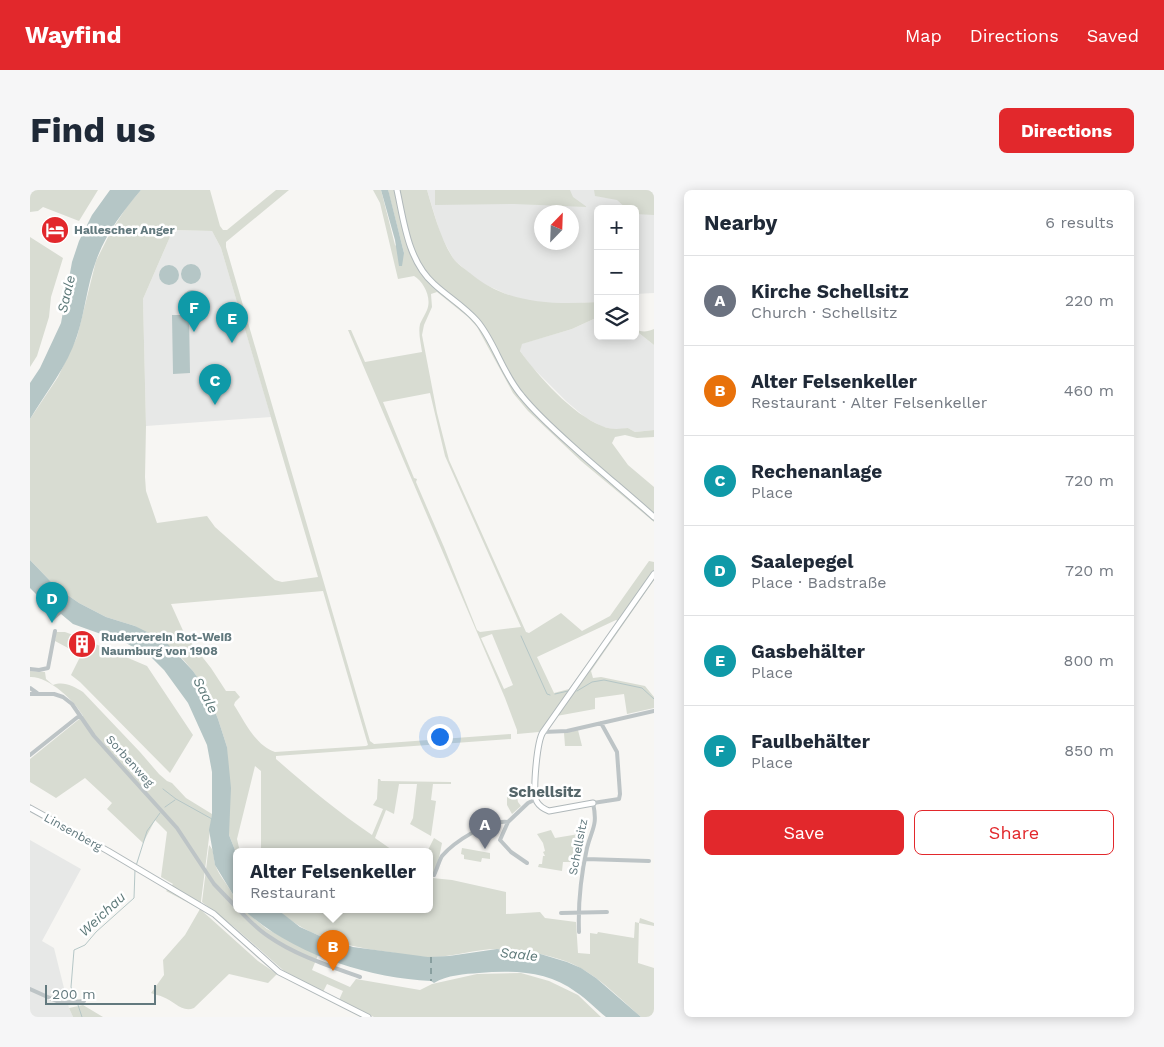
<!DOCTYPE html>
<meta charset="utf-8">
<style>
body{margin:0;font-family:"Work Sans",sans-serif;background:#f6f6f7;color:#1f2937}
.controls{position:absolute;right:15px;top:15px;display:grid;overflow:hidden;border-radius:8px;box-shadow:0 2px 12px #0003}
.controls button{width:45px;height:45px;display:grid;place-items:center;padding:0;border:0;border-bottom:1px solid #e0e1e3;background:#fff;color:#1f2937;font:25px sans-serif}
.compass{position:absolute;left:504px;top:15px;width:45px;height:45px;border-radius:50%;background:#fff;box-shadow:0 2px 12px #0003;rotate:23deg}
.scale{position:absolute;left:15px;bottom:12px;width:111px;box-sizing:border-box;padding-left:5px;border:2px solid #62797e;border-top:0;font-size:14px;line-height:18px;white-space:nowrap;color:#62797e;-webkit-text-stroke:4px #fff;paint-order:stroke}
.you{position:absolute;left:409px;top:546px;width:18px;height:18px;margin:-12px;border:4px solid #fff;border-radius:50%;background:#1a73e8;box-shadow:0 0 0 8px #1a73e833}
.badge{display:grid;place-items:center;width:32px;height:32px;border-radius:50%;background:#e2282c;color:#fff;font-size:16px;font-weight:700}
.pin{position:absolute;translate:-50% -41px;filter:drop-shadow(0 1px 2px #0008)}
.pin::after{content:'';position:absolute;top:26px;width:18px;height:15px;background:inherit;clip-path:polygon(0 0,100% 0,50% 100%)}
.popup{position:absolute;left:203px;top:658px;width:200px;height:65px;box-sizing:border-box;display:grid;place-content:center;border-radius:8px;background:#fff;filter:drop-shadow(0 1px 4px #0005);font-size:16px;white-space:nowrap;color:#747a83}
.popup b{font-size:19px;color:#1f2937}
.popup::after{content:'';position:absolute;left:50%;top:100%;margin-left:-10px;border:10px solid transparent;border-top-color:#fff}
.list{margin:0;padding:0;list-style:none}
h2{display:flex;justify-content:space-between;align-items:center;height:65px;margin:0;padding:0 20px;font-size:21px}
h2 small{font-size:16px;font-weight:400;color:#747a83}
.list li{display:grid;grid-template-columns:32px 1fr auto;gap:15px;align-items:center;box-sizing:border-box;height:90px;padding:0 20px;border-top:1px solid #e0e1e3}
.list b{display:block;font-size:19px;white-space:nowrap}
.list p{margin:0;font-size:16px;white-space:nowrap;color:#747a83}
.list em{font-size:16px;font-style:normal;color:#747a83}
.actions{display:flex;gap:10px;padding:15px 20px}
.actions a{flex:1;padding:11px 0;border:1px solid #e2282c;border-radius:8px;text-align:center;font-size:18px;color:#e2282c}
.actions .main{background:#e2282c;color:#fff}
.icon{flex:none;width:28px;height:28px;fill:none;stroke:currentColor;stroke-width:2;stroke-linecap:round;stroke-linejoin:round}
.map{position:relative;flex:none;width:624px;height:827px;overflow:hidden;border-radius:8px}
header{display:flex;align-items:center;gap:30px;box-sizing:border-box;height:70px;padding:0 25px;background:#e2282c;color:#fff}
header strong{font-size:24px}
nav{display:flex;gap:28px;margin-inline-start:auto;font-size:18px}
.intro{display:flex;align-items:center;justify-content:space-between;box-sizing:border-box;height:120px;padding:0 30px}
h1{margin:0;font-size:35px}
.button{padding:12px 22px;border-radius:8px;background:#e2282c;color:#fff;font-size:18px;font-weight:700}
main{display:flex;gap:30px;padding:0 30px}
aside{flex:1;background:#fff;border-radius:8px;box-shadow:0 2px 12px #0003}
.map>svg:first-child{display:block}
</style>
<header>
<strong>Wayfind</strong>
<nav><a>Map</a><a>Directions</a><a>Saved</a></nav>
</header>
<div class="intro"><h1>Find us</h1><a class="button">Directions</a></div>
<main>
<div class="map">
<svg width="624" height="827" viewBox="0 0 624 827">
<rect width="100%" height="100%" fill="#f7f6f3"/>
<path fill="#e7e8e7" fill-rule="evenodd" d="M397,0h227v103l-19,1v-85h-37v93l-33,2 -35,-2 -24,-8 -26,-12 -26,-22 -13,-24zM512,22h30v30h-30z
M143,40l39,1 9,17 50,169 -125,9 -3,-127z
M568,127v19h37v-6l19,15v85l-19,2 -7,-4 -10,2 -15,-3 -17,-9 -20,-17 -35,-35 -11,-15 1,-7 51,-15z
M0,650l51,29 -39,72 12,7 15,60 4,9h-43z"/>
<path fill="#d8dcd2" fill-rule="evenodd" d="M0,0h68l-19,31 -36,-14 -5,4 -8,1z
M111,0h69l10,36 3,4h4l49,-40h13l-63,52v5l144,494 4,3 137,-10v5l-235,17v3c31,27 62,53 96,76l11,-26 -10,-4 4,-6 1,-20h2l1,2 70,1v2h-18l-2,16 5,1 -5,35 -21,-12 3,-6 4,-34h-18l-5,30 -8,-4 -11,28 20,14h-134v-81l-6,-5 -18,73 3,13h-3v3l-8,-20 -2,-88 -9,-28 -12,-28 -13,-20 -12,-14 -46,-31 -29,-9 -27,-14 -23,-16 -26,-27v-141l28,-42 19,-40 19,-76 15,-30 17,-26zM143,40l39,1 9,17 97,329 -36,5 -7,-2 -60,-53 -8,-11 -50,7 -11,-32 -1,-14 1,-51 -3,-127zM293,401l45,154 -2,1 -91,6c-20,-7 -30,-30 -41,-47l1,-3 5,-5 -5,-6h-9l-15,-23 -26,-33 -14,-31z
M343,0h8l14,55 9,8 -16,-63h39c7,23 13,48 26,68 4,6 12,11 17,15 36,31 83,32 128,29v15l-26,12 -50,15 -2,7c19,26 52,63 82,75 9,4 17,3 26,2l7,4 19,-2v7l-17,1 -12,-3 -10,2 -3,6 16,22 26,22v35l-73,-61 -53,-50 -15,-18 -36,-66 -9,-10 -31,-25 -6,2 1,13 -8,18 -2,10 15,78 12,47 77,172 3,1 32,-20 21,18 28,-15 39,-55 5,1v18l-63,91 2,7 8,-1 44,9 9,11v11l-27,6 -3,-20 -29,4v11l-44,8 -12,15 -22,2v-4l-12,-32 -157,-368h3l14,32 57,-10c-1,-9 -4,-19 -2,-28 2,-5 5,-9 7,-14 5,-12 -3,-28 -13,-34l-16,3 -18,-76zM400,203l15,63 76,171 -41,5 -3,-2 -33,-83 -28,-65 1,-3 -3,-1 -31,-76zM586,430l2,1 -49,68 -15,4 -17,-36zM462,444l21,51 -9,4 -23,-51z
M405,0h135l3,7 14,10 -73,-3 -79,1z
M564,0h60v25l-19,-1v-5h-8l-10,-9 -22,-4z
M0,47l33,21 -12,39 -2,20 -12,39 -7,11z
M605,138c6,5 12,4 19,1v16l-19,-15z
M26,442h9l11,4 -5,10 17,7 5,-10 54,23 46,69 -23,38 -90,-91 -9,-7 10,-20 -26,-14z
M0,481l15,1 1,7 7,6c11,-4 20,1 30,7l57,60 19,22 8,7 5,2 14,15 26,16 -12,95 58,52 19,13 -9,9 -39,-9 -35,34c-12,5 -20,-7 -31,-11 -4,-2 -8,-2 -12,-4l13,-18 -1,-15 22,-25 15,-26 -34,-18 7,-7 -12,-7 6,-45 -12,-12 -12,23 -36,-34 5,-6 -27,-25 -29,20 -26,-16v-23l53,-43c-8,-15 -35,-40 -53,-39z
M548,540l4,16h-17l-1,-13z
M479,597h6l3,15 3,4 -9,8 -5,-9v-16z
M521,640l4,8 30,-5 -1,9h-4v12h3l-1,3h-7v3l-4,1v1h-8l-1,9 -24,-4 1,-3h3l1,-8h2l-2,-4 2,-1 -2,-8 -6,-9z
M404,648l8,5 -3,15 -7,20 20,2 54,12v22l34,-2 5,6 31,4 2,31 12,1v-21l7,1 1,-2 36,6 1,-16 4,1 1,-5 14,5v3l-15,-3 -1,40 16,5v49h-13c-23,-20 -47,-46 -76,-56 -21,-7 -45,-12 -67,-12 -24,0 -47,9 -71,8 -13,0 -26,-3 -38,-5 -39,-5 -81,-14 -111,-42h151v-58h-2z
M179,655c6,6 4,12 6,19 5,16 22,28 22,46h7l23,19 51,26 -6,15 38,17 6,-8 64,11 12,-6 45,-10 44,-1 28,8 29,14 23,22h-227l-35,-17 4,-9 -16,-7 -4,8 -39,-21 -50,-44 -32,-25z
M432,658l28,5v6l-8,-1 -1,4 -17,-3v-4l-3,-1z
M53,815l20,12h-30l-4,-9z"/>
<path fill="#b5c6c6" d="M80,0h31c-18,21 -36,45 -45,71 -9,24 -11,51 -19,75 -10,31 -31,56 -47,83v-36l10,-15 21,-45 11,-61 7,-21 13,-26z
M351,0h7l1,3 15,60 -2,13h-3l-4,-26z
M151 84a10 10 0 1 1 20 0a10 10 0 1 1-20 0Z
M129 85a10 10 0 1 1 20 0a10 10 0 1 1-20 0Z
M152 110a10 10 0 1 1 20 0a10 10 0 1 1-20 0Z
M142,125h17l1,58 -17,1z
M0,370l26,27 23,16 27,14 29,9 30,15 28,30 13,19 12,29 9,28 4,41 -2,47 8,20v46l-22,-36 -6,-35 3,-16v-42l-5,-27 -19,-42 -24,-33 -13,-13 -25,-14 -53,-19 -12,-10 -7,6 -6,-8 1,-5 -19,-19z
M214,720h34l22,17 20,9 33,11 75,10 21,-1 48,-7 40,4 30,9 14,6 15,10 45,39h-35c-10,-8 -19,-18 -30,-25 -28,-21 -63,-22 -97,-19 -14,1 -32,2 -45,10l-3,-2c-64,-3 -139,-27 -187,-71z"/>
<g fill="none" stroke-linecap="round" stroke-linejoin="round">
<path stroke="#b5c6c6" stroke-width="1" d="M491,446l26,58 3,1
M547,501l15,-9 12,-2 38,8 12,11
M525,504l13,-3
M133,599l13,10 36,20
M135,617l10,-7
M106,676l11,-35 13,-18
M45,809l-4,-12 3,-37 11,-5 11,-13 38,-34 1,-28
M48,815l4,12"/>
<path stroke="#5d7979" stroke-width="1" stroke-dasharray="6 5" stroke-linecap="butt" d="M401,767v24"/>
<defs>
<path id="secondary" d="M367,0c7,32 11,71 37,94 14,13 31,23 43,37 18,21 25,52 45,75 17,21 37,38 57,56 25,22 50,43 75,65
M563,613l-44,8c-5,-2 -9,-4 -12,-9 -5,-9 0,-61 6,-70l111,-158
M0,618l78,43 106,63 65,58 89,45"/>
</defs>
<use href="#secondary" stroke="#b0b8ba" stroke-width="7"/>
<path stroke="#bdc4c6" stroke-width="4" d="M0,479l9,1 9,-2 7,-37
M0,498l7,5
M0,504h24l9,3 9,7 22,32 83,92 37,56 23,24
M513,542l24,-1 87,-20
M0,565l49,-39
M478,632l-8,18 11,12 16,11
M556,669l63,2
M404,685c3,-6 5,-14 8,-19 12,-14 47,-37 66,-34l20,-19 8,-4
M209,720c9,9 18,19 29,26 27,19 61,30 92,41
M531,723l46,-1
M549,742c-1,-27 2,-57 8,-84 5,-20 11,-22 6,-45l26,-4 1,-5 -3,-42 -16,-29
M0,799l31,14 23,-2"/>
<use href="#secondary" stroke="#fff" stroke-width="5"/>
</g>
<defs>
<symbol id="hotel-disc" viewBox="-11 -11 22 22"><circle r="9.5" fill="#e2282c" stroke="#fff"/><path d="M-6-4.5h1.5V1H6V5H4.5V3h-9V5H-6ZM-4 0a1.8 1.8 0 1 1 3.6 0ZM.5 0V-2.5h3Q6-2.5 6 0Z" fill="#fff"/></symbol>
<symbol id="building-disc" viewBox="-11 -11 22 22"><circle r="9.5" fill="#e2282c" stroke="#fff"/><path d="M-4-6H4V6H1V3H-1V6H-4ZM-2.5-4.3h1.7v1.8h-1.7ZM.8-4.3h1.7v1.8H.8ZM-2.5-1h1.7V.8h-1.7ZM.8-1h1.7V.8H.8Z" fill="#fff"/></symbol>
</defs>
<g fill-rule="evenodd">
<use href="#hotel-disc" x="9" y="24" width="32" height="32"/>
<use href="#building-disc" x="36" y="438" width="32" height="32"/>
</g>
<g text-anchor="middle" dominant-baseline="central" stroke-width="5" stroke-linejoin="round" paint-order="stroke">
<g font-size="12" font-weight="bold" fill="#62797e" stroke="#fff" text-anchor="start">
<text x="44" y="40">Hallescher Anger</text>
<text x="71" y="447">Ruderverein Rot-Weiß<tspan x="71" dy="14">Naumburg von 1908</tspan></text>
</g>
<g font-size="12" fill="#62797e" stroke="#fff">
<text transform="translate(100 571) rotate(48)">Sorbenweg</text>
<text transform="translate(43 642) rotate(29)">Linsenberg</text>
<text transform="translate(548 657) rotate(-79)">Schellsitz</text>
</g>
<g font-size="14" font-style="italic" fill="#5d7979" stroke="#fff">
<text transform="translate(36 104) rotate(-77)">Saale</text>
<text transform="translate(176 505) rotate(63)">Saale</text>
<text transform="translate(72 724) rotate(-43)">Weichau</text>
<text transform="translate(489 764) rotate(6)">Saale</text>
</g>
<g font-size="15" font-weight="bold" fill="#546569" stroke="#fff">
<text x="515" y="602">Schellsitz</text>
</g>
</g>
</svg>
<div class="controls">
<button>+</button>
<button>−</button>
<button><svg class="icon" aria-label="layers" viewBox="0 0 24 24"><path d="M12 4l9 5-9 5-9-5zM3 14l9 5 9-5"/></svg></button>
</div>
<svg class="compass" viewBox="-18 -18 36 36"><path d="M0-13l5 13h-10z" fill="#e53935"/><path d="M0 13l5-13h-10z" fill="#747a83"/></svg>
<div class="scale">200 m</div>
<div class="you"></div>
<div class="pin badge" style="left:455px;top:659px;background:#6b7280">A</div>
<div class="pin badge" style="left:303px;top:781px;background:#e8710a">B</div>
<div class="popup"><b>Alter Felsenkeller</b>Restaurant</div>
<div class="pin badge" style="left:185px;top:215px;background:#0f9aa8">C</div>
<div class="pin badge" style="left:22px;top:433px;background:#0f9aa8">D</div>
<div class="pin badge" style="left:202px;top:153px;background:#0f9aa8">E</div>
<div class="pin badge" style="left:164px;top:142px;background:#0f9aa8">F</div>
</div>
<aside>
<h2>Nearby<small>6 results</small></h2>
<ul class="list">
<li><span class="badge" style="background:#6b7280">A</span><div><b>Kirche Schellsitz</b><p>Church · Schellsitz</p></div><em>220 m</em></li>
<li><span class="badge" style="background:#e8710a">B</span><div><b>Alter Felsenkeller</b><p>Restaurant · Alter Felsenkeller</p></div><em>460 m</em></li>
<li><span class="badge" style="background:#0f9aa8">C</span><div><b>Rechenanlage</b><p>Place</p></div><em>720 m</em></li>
<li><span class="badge" style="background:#0f9aa8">D</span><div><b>Saalepegel</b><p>Place · Badstraße</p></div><em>720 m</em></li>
<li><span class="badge" style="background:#0f9aa8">E</span><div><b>Gasbehälter</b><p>Place</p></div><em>800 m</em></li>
<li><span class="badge" style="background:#0f9aa8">F</span><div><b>Faulbehälter</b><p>Place</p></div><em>850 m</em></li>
</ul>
<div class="actions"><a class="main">Save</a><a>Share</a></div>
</aside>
</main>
